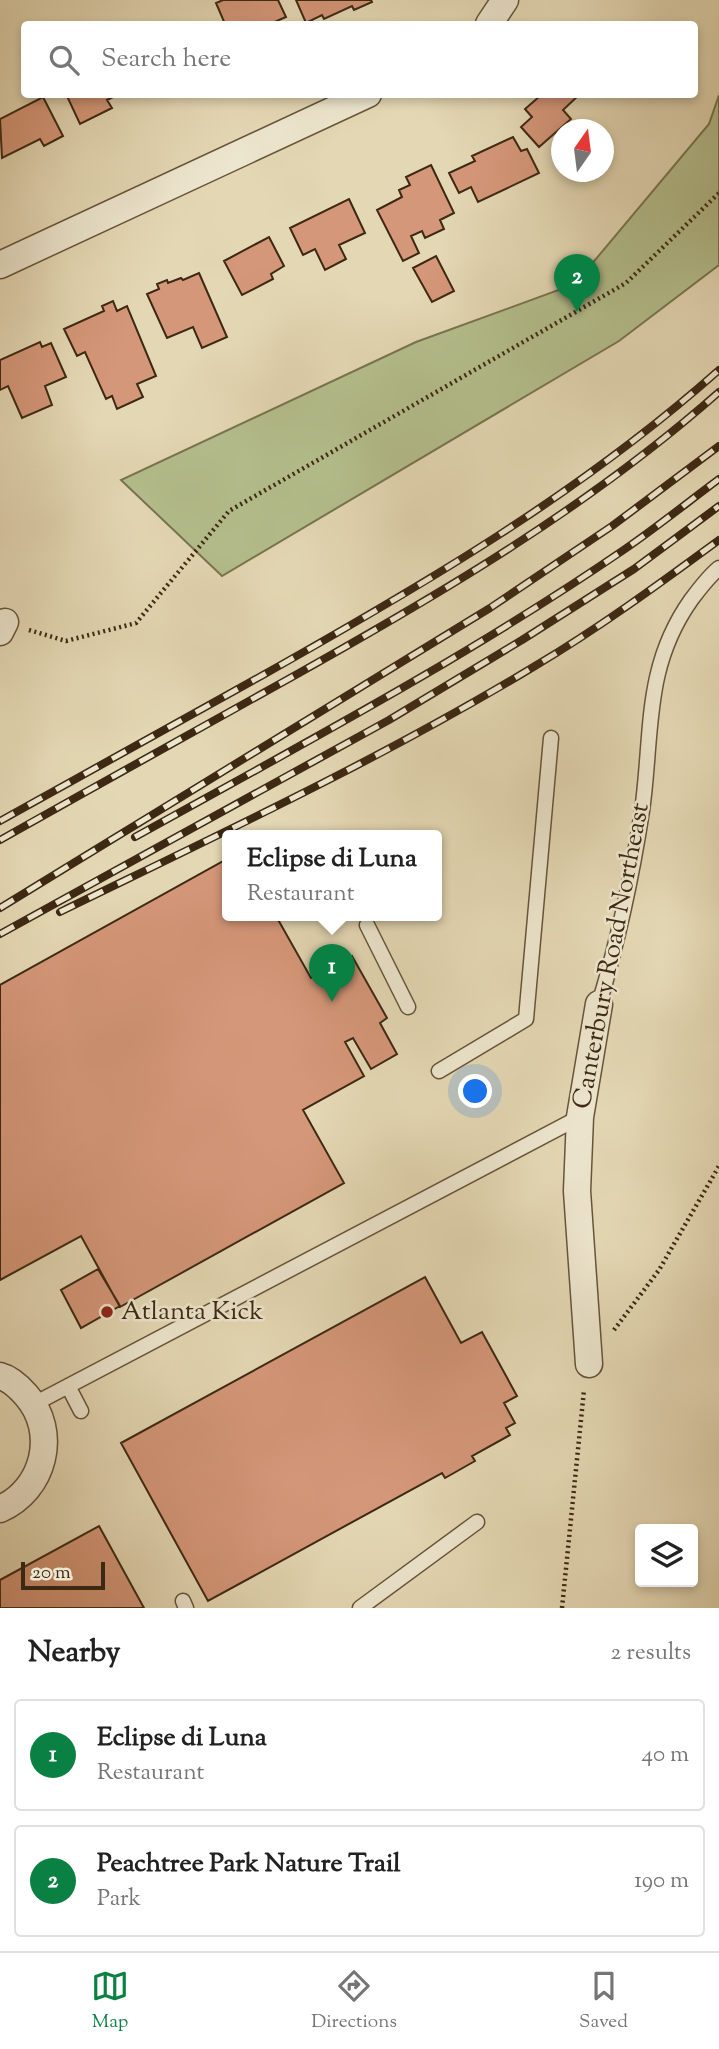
<!DOCTYPE html>
<style>
body{margin:0;font-family:"Sorts Mill Goudy",serif;background:#f6f6f6;color:#222}
.controls{position:absolute;right:21px;bottom:21px;display:grid;overflow:hidden;border-radius:7px;box-shadow:0 4px 10px #0003}
.controls button{width:63px;height:63px;display:grid;place-items:center;padding:0;border:0;border-bottom:2px solid #e0e0e0;background:#fff;color:#222;font:35px sans-serif}
.compass{position:absolute;left:551px;top:119px;width:63px;height:63px;border-radius:50%;background:#fff;box-shadow:0 4px 10px #0003;rotate:14deg}
.scale{position:absolute;left:21px;bottom:18px;width:84px;box-sizing:border-box;padding-left:7px;border:4px solid #3d2813;border-top:0;font-size:19px;line-height:24px;white-space:nowrap;color:#3d2813;-webkit-text-stroke:5px #ede6ce;paint-order:stroke}
.you{position:absolute;left:476px;top:1092px;width:24px;height:24px;margin:-18px;border:5px solid #fff;border-radius:50%;background:#1a73e8;box-shadow:0 0 0 10px #1a73e833}
.badge{display:grid;place-items:center;width:46px;height:46px;border-radius:50%;background:#0b8043;color:#fff;font-size:23px;font-weight:700}
.pin{position:absolute;translate:-50% -58px;filter:drop-shadow(0 2px 4px #0008)}
.pin::after{content:'';position:absolute;top:37px;width:24px;height:21px;background:inherit;clip-path:polygon(0 0,100% 0,50% 100%)}
.popup{position:absolute;left:222px;top:830px;width:220px;height:91px;box-sizing:border-box;display:grid;place-content:center;border-radius:7px;background:#fff;filter:drop-shadow(0 2px 5px #0005);font-size:23px;white-space:nowrap;color:#767676}
.popup b{font-size:26px;color:#222}
.popup::after{content:'';position:absolute;left:50%;top:100%;margin-left:-14px;border:14px solid transparent;border-top-color:#fff}
.list{margin:0;padding:0;list-style:none}
h2{display:flex;justify-content:space-between;align-items:center;height:91px;margin:0;padding:0 28px;font-size:30px}
h2 small{font-size:23px;font-weight:400;color:#767676}
.list li{display:grid;grid-template-columns:46px 1fr auto;gap:21px;align-items:center;box-sizing:border-box;height:112px;margin:0 14px 14px;padding:0 14px;border:2px solid #e0e0e0;border-radius:7px}
.list b{display:block;font-size:26px;white-space:nowrap}
.list p{margin:0;font-size:23px;white-space:nowrap;color:#767676}
.list em{font-size:23px;font-style:normal;color:#767676}
.icon{flex:none;width:38px;height:38px;fill:none;stroke:currentColor;stroke-width:2;stroke-linecap:round;stroke-linejoin:round}
.map{position:relative;flex:none;width:719px;height:1608px;overflow:hidden}
.search{position:absolute;background:#fff;box-shadow:0 4px 10px #0003;left:21px;right:21px;top:21px;height:77px;display:flex;align-items:center;gap:18px;box-sizing:border-box;padding:0 24px;border-radius:7px;color:#767676;font-size:26px}
.sheet{height:343px;background:#fff}
nav{display:flex;justify-content:space-around;align-items:center;box-sizing:border-box;height:98px;border-top:2px solid #e0e0e0;background:#fff;font-size:19px;color:#767676}
nav a{display:grid;justify-items:center;gap:4px}
nav .on{color:#0b8043}
.map>svg:first-child{display:block}
</style>
<div class="map">
<svg width="719" height="1608" viewBox="0 0 719 1608">
<rect width="100%" height="100%" fill="#e4d8b4"/>
<filter id="stains"><feTurbulence type="fractalNoise" baseFrequency=".00286" numOctaves="4"/><feColorMatrix values="0 0 0 0 .2 0 0 0 0 .09 0 0 0 0 .02 0 0 0 .5 -.17"/></filter>
<radialGradient id="worn" r=".72"><stop offset=".6" stop-color="#630" stop-opacity="0"/><stop offset="1" stop-color="#630" stop-opacity=".3"/></radialGradient>
<path fill="#b4bf8d" stroke="#787450" stroke-width="2" d="M719,95v170l-100,76 -397,235 -101,-96 295,-138 159,-58 134,-160z"/>
<path fill="#d59779" stroke="#3d2813" stroke-width="2" d="M223,0h55l8,17 -16,7h-45l-9,-21z
M296,0h75l1,2 -18,8 -2,-4 -28,13 -2,-4 -16,8z
M66,94h53l-12,6 5,8 -32,16z
M538,94h42l-17,16 8,9 -32,28 -18,-20 11,-10 -7,-8 15,-13z
M43,97l20,39 -19,10 -4,-7 -38,19 -2,-39z
M513,137l8,14 6,-2 12,24 -61,29 -7,-15 -12,6 -10,-20 26,-12 -3,-5z
M431,165l23,48 -14,7 4,9 -19,9 -3,-7 -11,5 8,17 -16,8 -26,-51 25,-13 -3,-7 11,-5 -4,-8z
M349,199l16,34 -26,12 7,14 -21,11 -10,-21 -12,6 -13,-27z
M269,237l15,29 -13,8 2,5 -31,16 -18,-34z
M436,256l18,35 -22,11 -19,-34z
M199,273l28,64 -25,11 -9,-21 -26,11 -20,-44 12,-5 -2,-5 10,-4 1,3 13,-5 2,2z
M113,301l4,10 10,-5 29,70 -19,8 6,13 -26,12 -5,-13 -6,3 -21,-47 -8,4 -13,-27 40,-18 -2,-5z
M40,342l2,5 9,-4 15,34 -21,9 7,19 -30,13 -14,-32 -8,4v-30z
M227,859v57h49l35,62 41,-22 35,62 -7,5 17,31 -26,15 -18,-31 -8,4 19,34 -61,34 41,73 -224,124 -39,-71 -81,44v-295z
M98,1269l22,37 -39,22 -20,-38z
M425,1277l36,66 21,-11 35,64 -13,7 11,20 -9,5 4,7 -38,21 3,5 -30,17 -3,-5 -234,128 -87,-158z
M99,1526l45,82h-144v-28z"/>
<g fill="none" stroke-linecap="round" stroke-linejoin="round">
<defs>
<path id="lane" d="M367,925l41,82
M599,1004c19,-63 33,-128 43,-193 11,-78 1,-143 49,-211 9,-12 17,-23 28,-32
M439,1071l87,-52 25,-281
M68,1386l13,25
M34,1404l546,-287
M183,1601l3,7
M360,1608l117,-86"/>
<path id="street" d="M489,24l16,-24
M0,265l368,-171
M0,632l5,-10
M589,1364l-12,-173 3,-74 19,-113
M0,1376c11,3 19,11 26,19 33,37 18,95 -26,114"/>
</defs>
<use href="#lane" stroke="#67543b" stroke-width="17"/>
<use href="#street" stroke="#67543b" stroke-width="29"/>
<path stroke="#3d2813" stroke-width="4.5" stroke-dasharray="2 3.5" stroke-linecap="butt" d="M29,630l37,11 70,-18 93,-112 397,-228 93,-90
M614,1330l45,-60 60,-104
M562,1608l22,-218"/>
<use href="#lane" stroke="#ede6ce" stroke-width="14"/>
<use href="#street" stroke="#ede6ce" stroke-width="26"/>
<defs>
<path id="rail" d="M0,821c88,-49 175,-97 263,-146 160,-90 319,-183 456,-305
M135,837c166,-92 334,-181 490,-288 32,-22 63,-47 94,-70
M0,840c94,-53 188,-105 283,-158 152,-85 305,-174 436,-290
M0,908l490,-300 122,-82 107,-80
M60,912c160,-78 323,-154 475,-246 64,-38 124,-82 184,-126
M0,934l389,-214 133,-80 112,-71 85,-63"/>
</defs>
<use href="#rail" stroke="#3d2813" stroke-width="8"/>
<use href="#rail" stroke="#ede6ce" stroke-width="5" stroke-dasharray="16" stroke-linecap="butt"/>
</g>
<circle fill="#8f2418" stroke="#ede6ce" stroke-width="2.5" cx="107" cy="1312" r="7"/>
<g text-anchor="middle" dominant-baseline="central" stroke-width="5" stroke-linejoin="round" paint-order="stroke">
<g font-size="26" fill="#3d2813" stroke="#ede6ce">
<text transform="translate(612 956) rotate(-79)">Canterbury Road Northeast</text>
</g>
<g font-size="26" fill="#3d2813" stroke="#ede6ce" text-anchor="start">
<text x="121" y="1312">Atlanta Kick</text>
</g>
</g>
<rect width="100%" height="100%" filter="url(#stains)"/>
<rect width="100%" height="100%" fill="url(#worn)"/>
</svg>
<div class="controls">
<button><svg class="icon" aria-label="layers" viewBox="0 0 24 24"><path d="M12 4l9 5-9 5-9-5zM3 14l9 5 9-5"/></svg></button>
</div>
<svg class="compass" viewBox="-18 -18 36 36"><path d="M0-13l5 13h-10z" fill="#e53935"/><path d="M0 13l5-13h-10z" fill="#767676"/></svg>
<div class="scale">20 m</div>
<div class="you"></div>
<div class="pin badge" style="left:332px;top:1002px">1</div>
<div class="popup"><b>Eclipse di Luna</b>Restaurant</div>
<div class="pin badge" style="left:577px;top:312px">2</div>
<div class="search"><svg class="icon" aria-label="search" viewBox="0 0 24 24"><circle cx="10" cy="10" r="6"/><path d="M15 15l6 6"/></svg>Search here</div>
</div>
<section class="sheet">
<h2>Nearby<small>2 results</small></h2>
<ul class="list">
<li><span class="badge">1</span><div><b>Eclipse di Luna</b><p>Restaurant</p></div><em>40 m</em></li>
<li><span class="badge">2</span><div><b>Peachtree Park Nature Trail</b><p>Park</p></div><em>190 m</em></li>
</ul>
</section>
<nav>
<a class="on"><svg class="icon" aria-label="map" viewBox="0 0 24 24"><path d="M3 6l6-2 6 2 6-2v14l-6 2-6-2-6 2zM9 4v14M15 6v14"/></svg>Map</a>
<a><svg class="icon" aria-label="directions" viewBox="0 0 24 24"><path d="M12 3l9 9-9 9-9-9zM9 14v-3h6M13 9l2 2-2 2"/></svg>Directions</a>
<a><svg class="icon" aria-label="saved" viewBox="0 0 24 24"><path d="M7 4h10v16l-5-4-5 4z"/></svg>Saved</a>
</nav>
